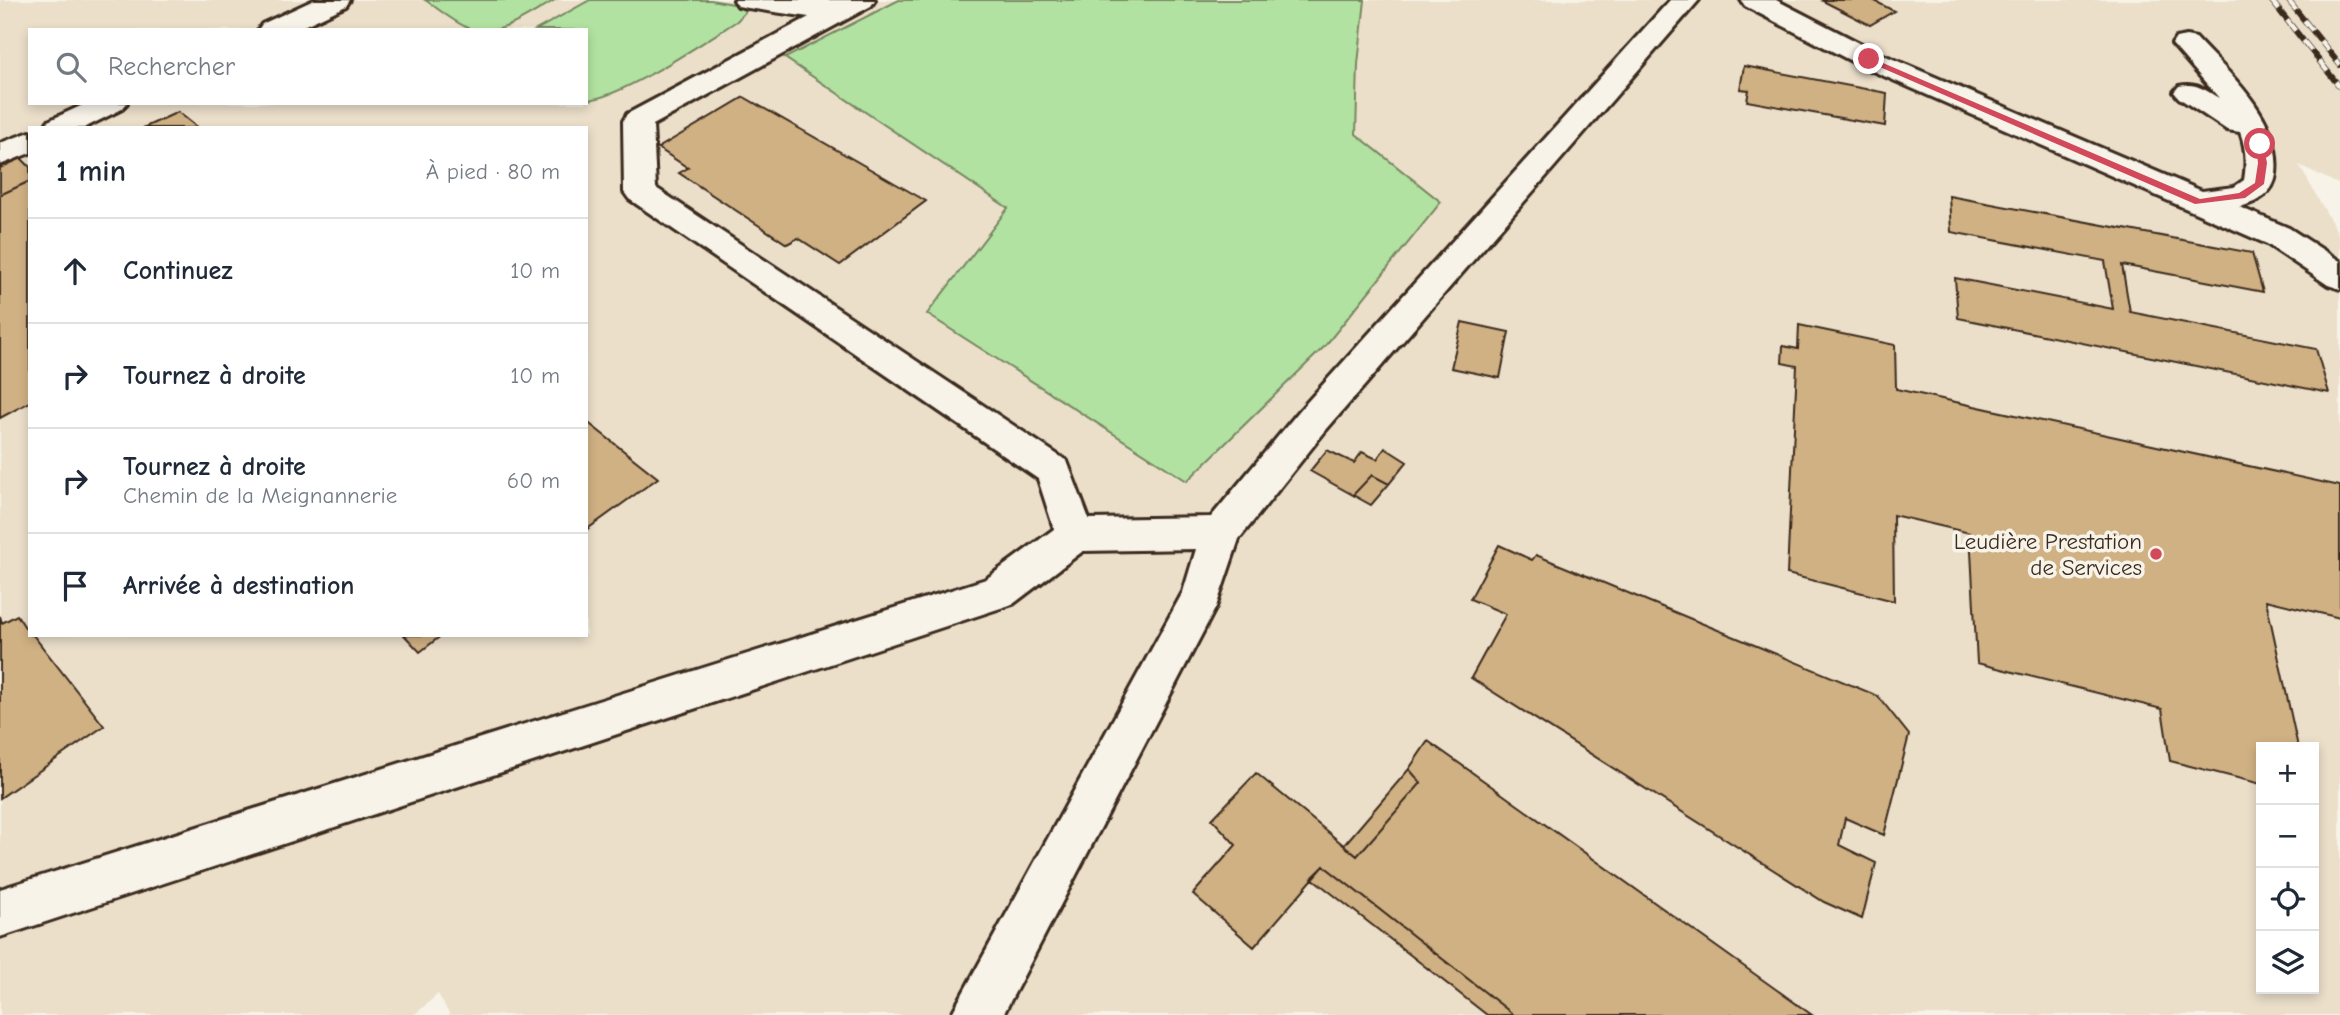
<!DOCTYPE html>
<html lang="fr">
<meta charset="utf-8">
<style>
body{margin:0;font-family:"Comic Neue",sans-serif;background:#f6f6f7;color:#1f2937}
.controls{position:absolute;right:21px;bottom:21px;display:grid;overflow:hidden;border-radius:0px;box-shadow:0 4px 10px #0003}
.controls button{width:63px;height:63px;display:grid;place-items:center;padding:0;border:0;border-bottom:2px solid #e0e1e3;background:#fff;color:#1f2937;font:35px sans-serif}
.stop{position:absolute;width:21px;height:21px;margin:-16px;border:5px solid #d1495b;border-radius:50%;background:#fff}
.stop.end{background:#d1495b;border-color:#fff;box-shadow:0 2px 7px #0008}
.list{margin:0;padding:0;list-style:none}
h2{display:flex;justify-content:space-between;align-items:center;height:91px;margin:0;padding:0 28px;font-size:30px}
h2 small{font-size:23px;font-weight:400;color:#747a83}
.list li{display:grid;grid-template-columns:46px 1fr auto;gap:21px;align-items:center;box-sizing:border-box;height:105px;padding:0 28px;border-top:2px solid #e0e1e3}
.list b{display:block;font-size:26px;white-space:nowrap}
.list p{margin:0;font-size:23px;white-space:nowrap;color:#747a83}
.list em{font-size:23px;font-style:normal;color:#747a83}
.icon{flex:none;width:38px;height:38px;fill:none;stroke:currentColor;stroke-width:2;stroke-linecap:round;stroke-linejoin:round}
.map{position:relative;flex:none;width:2340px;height:1015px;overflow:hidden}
.search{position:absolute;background:#fff;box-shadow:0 4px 10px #0003;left:28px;top:28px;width:560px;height:77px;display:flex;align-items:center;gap:18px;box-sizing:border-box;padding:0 24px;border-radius:0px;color:#747a83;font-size:26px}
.panel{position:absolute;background:#fff;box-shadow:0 4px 10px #0003;left:28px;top:126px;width:560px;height:511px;border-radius:0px}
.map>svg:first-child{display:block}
</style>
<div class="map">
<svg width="2340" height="1015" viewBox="0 0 2340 1015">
<rect width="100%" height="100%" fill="#f7f3e8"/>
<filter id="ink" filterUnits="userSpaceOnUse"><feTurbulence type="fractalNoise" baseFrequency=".0143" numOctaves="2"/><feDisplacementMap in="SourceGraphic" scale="14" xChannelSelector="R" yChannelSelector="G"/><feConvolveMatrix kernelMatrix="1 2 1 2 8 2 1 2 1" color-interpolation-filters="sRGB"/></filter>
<g filter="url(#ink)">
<path fill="#ebdfca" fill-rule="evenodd" d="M0,0h2340v185l-41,-20 41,72v778h-1890l-12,-21 -24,21h-414zM30,30h556v73h-556zM30,128h556v507h-556zM2261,747h53v242h-53z"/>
<path fill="#b2e2a1" stroke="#768660" stroke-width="2" d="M425,0h130c-23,13 -54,37 -82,30 -16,-5 -34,-21 -48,-30z
M590,0h121l28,5 6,7 -8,9c-30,19 -119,79 -151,79v-70h-50z
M899,0h466l-7,64 -2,70 85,68 -116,144 -138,135 -260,-167 81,-106 -223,-150z"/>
<path fill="#d0b184" stroke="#3b2a1e" stroke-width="2" d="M1821,0h52l21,11 -24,14z
M1744,66l143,27 -2,33 -138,-25 2,-11 -9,-1z
M744,97l182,104 -86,64 -42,-27 -11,6 -108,-71 9,-5 -30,-20z
M178,112l20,16h-55z
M21,158l9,9v14l-30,14v-27z
M30,181v221l-30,16v-223z
M1949,196l303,57 11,39 -141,-27 8,47 186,37 13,44 -371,-75 -3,-40 158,31 -8,-48 -154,-29z
M1462,322l47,10 -9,46 -49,-10z
M1799,325l96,20 1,44 444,97v132l-74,-18 32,147h-37v37l-91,-23 -8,-52 -185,-46 -7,-130 -77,-18 1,86 -107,-27 10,-208 -15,-3 1,-17 15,3z
M586,421l72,57 -72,52z
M1385,448l22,14 -18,22 -17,-9 -19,20 -43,-24 17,-21 27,13 8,-11 15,7z
M1372,475l17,9 -18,21 -18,-10z
M1499,545l33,15 4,-5 342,141 31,39 -25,100 -39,-17 -6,27 37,18 -14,56 -38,-17 -353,-224 35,-64 -36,-15z
M17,615l13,20h3l71,91 -104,72v-182l2,7z
M404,635h38l-22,17z
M1428,741l384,274h-298l-190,-149 -70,81 -61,-53 43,-49 -24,-26 44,-46 101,83 64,-73 -12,-14z
M1409,769l12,14 -64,73 -13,-11z
M1324,866l190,149h-27l-175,-137z"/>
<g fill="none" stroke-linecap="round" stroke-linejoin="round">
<defs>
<path id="minor" d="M314,0h36l-4,6 -51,24h-37l4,-6z
M734,0h141l-4,6 -218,119 3,63 411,273 22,58 122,-2 89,-107 370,-410h29l-373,430 -87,109 -23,68 -213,408h-52l232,-423 13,-43 -113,2 -70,53 -1013,333v-48l986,-310 68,-50 -16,-50 -409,-280 -5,-7 -1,-71 4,-7 182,-97 -61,-9 -10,-2z
M1741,0h35l103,53 323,138 32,-4 10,-7c3,-18 2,-32 -4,-48l-13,-2 -48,-32 -5,-6 5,-6c17,-4 26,4 40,12l-47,-54 4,-6 10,-2 10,2c34,37 86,80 80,136 -2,19 -19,29 -37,33l50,21 51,33v28l-12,-4 -61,-41 -408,-179 -114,-59z
M87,103h40l-5,6 -38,19h-40l4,-7z
M30,132v21l-30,12v-22z"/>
</defs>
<use href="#minor" stroke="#3b2a1e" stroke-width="6"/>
<use href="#minor" fill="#f7f3e8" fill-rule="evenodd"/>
<defs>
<path id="rail" d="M2271,0l69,87
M2288,0l52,65"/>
</defs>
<use href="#rail" stroke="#3b2a1e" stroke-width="6"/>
<use href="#rail" stroke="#f7f3e8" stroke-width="4.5" stroke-dasharray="13" stroke-linecap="butt"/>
</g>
</g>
<path fill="#d1495b" d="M1869,57l331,142 39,-6 16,-10 3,-20 -2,-19 7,-2 4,21 -3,21 -19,14 -50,6 -329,-143z"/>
<circle fill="#d1495b" stroke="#f7f3e8" stroke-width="2.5" cx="2156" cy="554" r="7"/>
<g text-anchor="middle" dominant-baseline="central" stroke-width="7" stroke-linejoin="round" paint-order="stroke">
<g font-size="23" fill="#3b2a1e" stroke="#f7f3e8" text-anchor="end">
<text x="2142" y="541">Leudière Prestation<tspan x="2142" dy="26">de Services</tspan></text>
</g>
</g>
</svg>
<div class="controls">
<button>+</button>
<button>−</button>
<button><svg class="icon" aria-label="locate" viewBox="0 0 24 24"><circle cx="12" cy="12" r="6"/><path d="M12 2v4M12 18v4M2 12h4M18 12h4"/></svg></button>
<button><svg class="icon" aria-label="layers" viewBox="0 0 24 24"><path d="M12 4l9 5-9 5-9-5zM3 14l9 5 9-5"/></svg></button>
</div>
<div class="stop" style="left:2260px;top:144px"></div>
<div class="stop end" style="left:1869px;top:59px"></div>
<div class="search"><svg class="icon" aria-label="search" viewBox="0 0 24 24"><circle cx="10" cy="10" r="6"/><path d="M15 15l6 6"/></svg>Rechercher</div>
<section class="panel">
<h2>1 min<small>À pied · 80 m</small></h2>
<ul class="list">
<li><svg class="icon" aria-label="ahead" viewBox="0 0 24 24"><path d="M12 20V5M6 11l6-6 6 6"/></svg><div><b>Continuez</b></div><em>10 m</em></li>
<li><svg class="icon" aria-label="right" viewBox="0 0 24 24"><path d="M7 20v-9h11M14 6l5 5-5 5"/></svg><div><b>Tournez à droite</b></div><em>10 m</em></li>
<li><svg class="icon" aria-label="right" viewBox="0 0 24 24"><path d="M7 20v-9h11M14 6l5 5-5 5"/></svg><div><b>Tournez à droite</b><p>Chemin de la Meignannerie</p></div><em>60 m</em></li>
<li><svg class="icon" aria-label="arrive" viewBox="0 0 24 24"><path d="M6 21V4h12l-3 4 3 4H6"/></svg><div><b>Arrivée à destination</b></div></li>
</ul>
</section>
</div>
